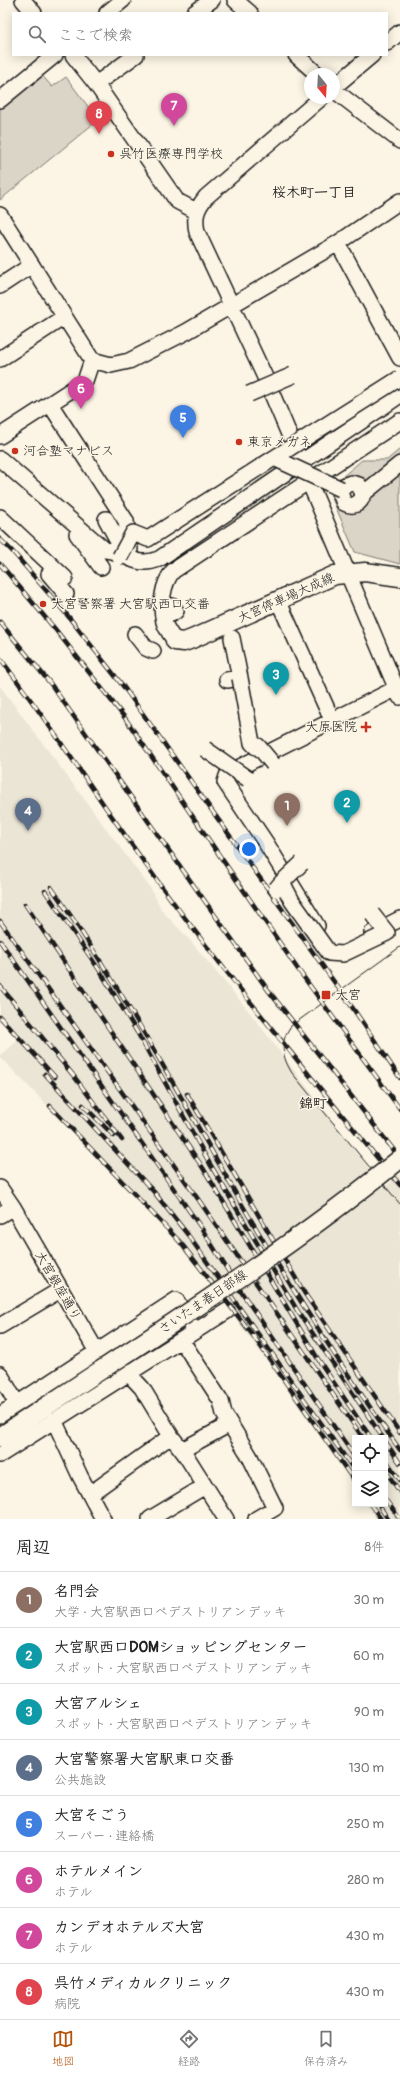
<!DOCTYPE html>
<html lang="ja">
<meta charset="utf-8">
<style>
body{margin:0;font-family:Pangolin,"Klee One",sans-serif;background:#f6f6f6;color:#222}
.controls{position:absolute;right:12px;bottom:12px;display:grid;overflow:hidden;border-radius:0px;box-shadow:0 2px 10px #0003}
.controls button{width:36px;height:36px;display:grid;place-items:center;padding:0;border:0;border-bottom:1px solid #e0e0e0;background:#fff;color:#222;font:20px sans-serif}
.compass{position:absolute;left:304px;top:68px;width:36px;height:36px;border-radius:50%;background:#fff;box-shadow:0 2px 10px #0003;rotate:162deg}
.you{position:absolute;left:249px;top:849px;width:14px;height:14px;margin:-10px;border:3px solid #fff;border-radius:50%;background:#1a73e8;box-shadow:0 0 0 6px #1a73e833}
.badge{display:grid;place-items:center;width:26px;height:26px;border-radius:50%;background:#b45309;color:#fff;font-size:13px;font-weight:700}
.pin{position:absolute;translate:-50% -33px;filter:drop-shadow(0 1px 2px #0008)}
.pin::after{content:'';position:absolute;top:21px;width:14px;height:12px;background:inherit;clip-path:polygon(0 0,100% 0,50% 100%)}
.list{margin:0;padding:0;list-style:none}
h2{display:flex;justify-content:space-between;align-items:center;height:52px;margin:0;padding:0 16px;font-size:17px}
h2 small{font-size:13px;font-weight:400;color:#767676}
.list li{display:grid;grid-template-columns:26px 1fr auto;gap:12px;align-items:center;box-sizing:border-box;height:56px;padding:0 16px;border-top:1px solid #e0e0e0}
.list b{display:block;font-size:15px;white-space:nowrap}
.list p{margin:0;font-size:13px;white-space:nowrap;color:#767676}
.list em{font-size:13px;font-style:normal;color:#767676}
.icon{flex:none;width:22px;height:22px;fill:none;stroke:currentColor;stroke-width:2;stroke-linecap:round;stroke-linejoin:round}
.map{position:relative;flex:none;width:400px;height:1519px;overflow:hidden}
.search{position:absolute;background:#fff;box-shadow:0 2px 10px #0003;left:12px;right:12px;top:12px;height:44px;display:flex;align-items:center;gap:10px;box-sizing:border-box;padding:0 14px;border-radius:0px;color:#767676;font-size:15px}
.sheet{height:500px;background:#fff}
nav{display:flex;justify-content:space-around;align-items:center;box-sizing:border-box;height:56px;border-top:1px solid #e0e0e0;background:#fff;font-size:11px;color:#767676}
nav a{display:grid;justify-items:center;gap:2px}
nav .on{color:#b45309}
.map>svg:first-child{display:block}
</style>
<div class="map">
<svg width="400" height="1519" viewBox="0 0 400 1519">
<rect width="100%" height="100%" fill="#fcf5e5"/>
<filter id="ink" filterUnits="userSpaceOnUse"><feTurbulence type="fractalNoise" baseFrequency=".025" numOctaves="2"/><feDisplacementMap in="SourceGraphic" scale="8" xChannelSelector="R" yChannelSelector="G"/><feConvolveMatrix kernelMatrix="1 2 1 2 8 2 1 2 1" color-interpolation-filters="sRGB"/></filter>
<g filter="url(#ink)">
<path fill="#ebe5d6" d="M0,686l151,203 11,22 26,27 59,71 137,179 16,-13v344h-23l-10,-15h18v-66h-30v49l-88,-126 -81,-109 -39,-44 -147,-151v-2l18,-14 -18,-20z"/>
<path fill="#dbd5c8" stroke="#7c7872" d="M41,74l11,13 14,-10 32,43 -98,80v-92z
M400,449v115l-45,-12 -27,-63 34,-29h25z"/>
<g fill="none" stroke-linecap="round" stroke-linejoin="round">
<defs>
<path id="minor" d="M23,0l11,13
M235,0l15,13
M107,13l16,-13
M194,13l18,-13
M387,43l13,-11
M73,55l23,29 81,117 19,10
M296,55l21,19
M96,84l40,-29
M334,87l38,-32
M334,90l66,51
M321,98l-115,99c-10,12 -12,20 -9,35l67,143 136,322
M0,100l55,-45
M0,215l92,145 -7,21 -85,55
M338,243l62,115
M0,286l32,-21
M0,359l64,-42
M92,360l19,5 18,-4 57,-29 152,-89 62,-42
M50,404l76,117 4,28
M0,459l105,91c21,1 29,19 54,9l241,-164
M363,494l-4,-9 -8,-2 -8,3 -3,7 4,10c9,5 17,1 19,-9l37,-30
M0,517l65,61
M106,519l18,33
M77,534l24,33
M49,574l17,20
M278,600l54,120
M171,614l5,-3 -4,-5
M135,634l11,14 7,3
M175,641c-4,-6 -9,-12 -11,-19 -4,-16 -2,-38 9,-51l227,-150
M227,680l13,-2 -8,-40
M317,926l-51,-83 -41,-61 3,-9 169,-85
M372,933l28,-14
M0,1188l13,19 84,145 31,21 14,15 29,48 14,18 41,65
M0,1215l13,-8
M0,1326l60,-36
M182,1341l39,60 3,13 26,43 25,51 -19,11
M0,1374l17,30
M0,1415l176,-115 15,24
M54,1420l26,56 23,43
M182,1450l48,-26
M0,1455l227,-144
M90,1494l81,-58
M150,1519l55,-33"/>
<path id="major" d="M175,641l9,1 8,-3 143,-64 30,-3 35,5
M0,1437l101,-67"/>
</defs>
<use href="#minor" stroke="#1c1c1c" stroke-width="18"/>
<use href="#major" stroke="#1c1c1c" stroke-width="21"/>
<use href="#minor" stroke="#fcf5e5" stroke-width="15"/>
<use href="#major" stroke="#fcf5e5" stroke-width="18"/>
<path stroke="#1c1c1c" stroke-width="1" d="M400,947l-109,79c-12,16 -9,31 1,47l108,131"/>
<defs>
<path id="rail" d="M0,539l13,13 55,64 55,70 229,321 48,71
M0,564l55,65 70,89 172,250 103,141
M0,622l50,61 218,307 132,168
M0,658c62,82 117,170 179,252 70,93 146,185 221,275
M51,887c71,101 128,207 189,314 50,86 103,169 160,249
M45,891l55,80 37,61 73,132 87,146 86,128
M25,904l178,264 115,191 53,79
M0,921l198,278 165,239
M0,941l202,288 40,64 113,164
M0,986l73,89 49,65
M0,1017l55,60
M45,1074l109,118 34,43 167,236
M187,1094l118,200 95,139
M83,1105l31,31
M50,1106l130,136 72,92 103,148
M385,1441l15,22
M385,1459l15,21
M385,1470l15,22
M385,1499l15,20
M370,1504l11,15
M380,1507l8,12"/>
</defs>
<use href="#rail" stroke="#1c1c1c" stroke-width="4.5"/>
<use href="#rail" stroke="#fcf5e5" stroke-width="3" stroke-dasharray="9" stroke-linecap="butt"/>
<defs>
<path id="minor-bridge" d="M249,394l44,-19
M274,458l126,-80
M120,557l13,-24 15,6 126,-81 67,31
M240,678l12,65 4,4 2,-1 15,18
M205,749l43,30
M282,882l20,-19
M276,889l6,-7 10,19 37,52 14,1 44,-21 -15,-19"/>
<path id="major-bridge" d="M101,1370c103,-67 204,-134 299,-211"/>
</defs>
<use href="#minor-bridge" stroke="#1c1c1c" stroke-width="18" stroke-linecap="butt"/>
<use href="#major-bridge" stroke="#1c1c1c" stroke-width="21" stroke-linecap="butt"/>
<use href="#minor-bridge" stroke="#fcf5e5" stroke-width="15"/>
<use href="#major-bridge" stroke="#fcf5e5" stroke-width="18"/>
</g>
</g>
<g fill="#c8321e" stroke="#fcf5e5" stroke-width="1.5">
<circle cx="111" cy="154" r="4"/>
<circle cx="239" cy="442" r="4"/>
<circle cx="15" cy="451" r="4"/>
<circle cx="43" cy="604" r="4"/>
<path d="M364 721h4v4h4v4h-4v4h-4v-4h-4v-4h4z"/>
<rect x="321" y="990" width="10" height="10" rx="2"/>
</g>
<g text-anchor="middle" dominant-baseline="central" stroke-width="3" stroke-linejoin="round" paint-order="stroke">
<g font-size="13" fill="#1c1c1c" stroke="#fcf5e5" text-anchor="start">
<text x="119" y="154">呉竹医療専門学校</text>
<text x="247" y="442">東京メガネ</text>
<text x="23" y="451">河合塾マナビス</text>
<text x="51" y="604">大宮警察署 大宮駅西口交番</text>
<text x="357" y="727" text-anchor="end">大原医院</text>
<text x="335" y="995">大宮</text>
</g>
<g font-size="13" fill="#1c1c1c" stroke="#fcf5e5">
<text transform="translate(286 598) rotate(-24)">大宮停車場大成線</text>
<text transform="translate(58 1286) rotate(60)">大宮銀座通り</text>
<text transform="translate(203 1302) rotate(-34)">さいたま春日部線</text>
</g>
<g font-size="14" font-weight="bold" fill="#1c1c1c" stroke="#fcf5e5">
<text x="314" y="192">桜木町一丁目</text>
<text x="313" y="1103">錦町</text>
</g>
</g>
</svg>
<div class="controls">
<button><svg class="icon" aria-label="locate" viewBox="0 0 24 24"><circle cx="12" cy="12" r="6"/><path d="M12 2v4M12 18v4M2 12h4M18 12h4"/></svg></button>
<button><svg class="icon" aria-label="layers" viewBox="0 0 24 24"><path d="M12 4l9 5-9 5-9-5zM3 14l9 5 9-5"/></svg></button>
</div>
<svg class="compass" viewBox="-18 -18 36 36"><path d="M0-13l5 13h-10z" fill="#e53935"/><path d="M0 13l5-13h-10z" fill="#767676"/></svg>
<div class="you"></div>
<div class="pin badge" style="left:287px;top:826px;background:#8d6e63">1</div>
<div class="pin badge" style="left:347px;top:823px;background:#0f9aa8">2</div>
<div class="pin badge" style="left:276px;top:695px;background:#0f9aa8">3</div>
<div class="pin badge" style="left:28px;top:831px;background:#5c6f8a">4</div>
<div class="pin badge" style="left:183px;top:438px;background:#3f7fe0">5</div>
<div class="pin badge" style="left:81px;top:409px;background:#d1479c">6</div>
<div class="pin badge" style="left:174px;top:126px;background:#d1479c">7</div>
<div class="pin badge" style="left:99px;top:134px;background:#e0444e">8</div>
<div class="search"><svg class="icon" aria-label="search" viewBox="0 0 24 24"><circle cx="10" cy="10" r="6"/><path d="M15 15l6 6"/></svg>ここで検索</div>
</div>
<section class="sheet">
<h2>周辺<small>8件</small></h2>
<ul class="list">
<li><span class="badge" style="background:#8d6e63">1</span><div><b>名門会</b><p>大学 · 大宮駅西口ペデストリアンデッキ</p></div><em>30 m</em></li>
<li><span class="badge" style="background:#0f9aa8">2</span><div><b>大宮駅西口DOMショッピングセンター</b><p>スポット · 大宮駅西口ペデストリアンデッキ</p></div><em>60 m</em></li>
<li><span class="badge" style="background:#0f9aa8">3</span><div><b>大宮アルシェ</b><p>スポット · 大宮駅西口ペデストリアンデッキ</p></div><em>90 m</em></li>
<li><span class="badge" style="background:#5c6f8a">4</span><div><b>大宮警察署大宮駅東口交番</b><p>公共施設</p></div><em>130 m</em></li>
<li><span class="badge" style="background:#3f7fe0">5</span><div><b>大宮そごう</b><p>スーパー · 連絡橋</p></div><em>250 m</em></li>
<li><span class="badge" style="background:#d1479c">6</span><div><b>ホテルメイン</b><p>ホテル</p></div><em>280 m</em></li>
<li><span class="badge" style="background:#d1479c">7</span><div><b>カンデオホテルズ大宮</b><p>ホテル</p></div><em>430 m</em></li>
<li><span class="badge" style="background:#e0444e">8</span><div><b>呉竹メディカルクリニック</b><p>病院</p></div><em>430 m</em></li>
</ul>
</section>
<nav>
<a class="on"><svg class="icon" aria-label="map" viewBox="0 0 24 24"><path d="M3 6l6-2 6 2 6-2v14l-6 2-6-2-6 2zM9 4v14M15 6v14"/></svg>地図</a>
<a><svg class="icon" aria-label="directions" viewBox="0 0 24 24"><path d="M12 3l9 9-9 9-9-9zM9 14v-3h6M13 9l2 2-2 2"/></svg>経路</a>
<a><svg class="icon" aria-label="saved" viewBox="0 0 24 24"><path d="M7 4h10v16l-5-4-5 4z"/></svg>保存済み</a>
</nav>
